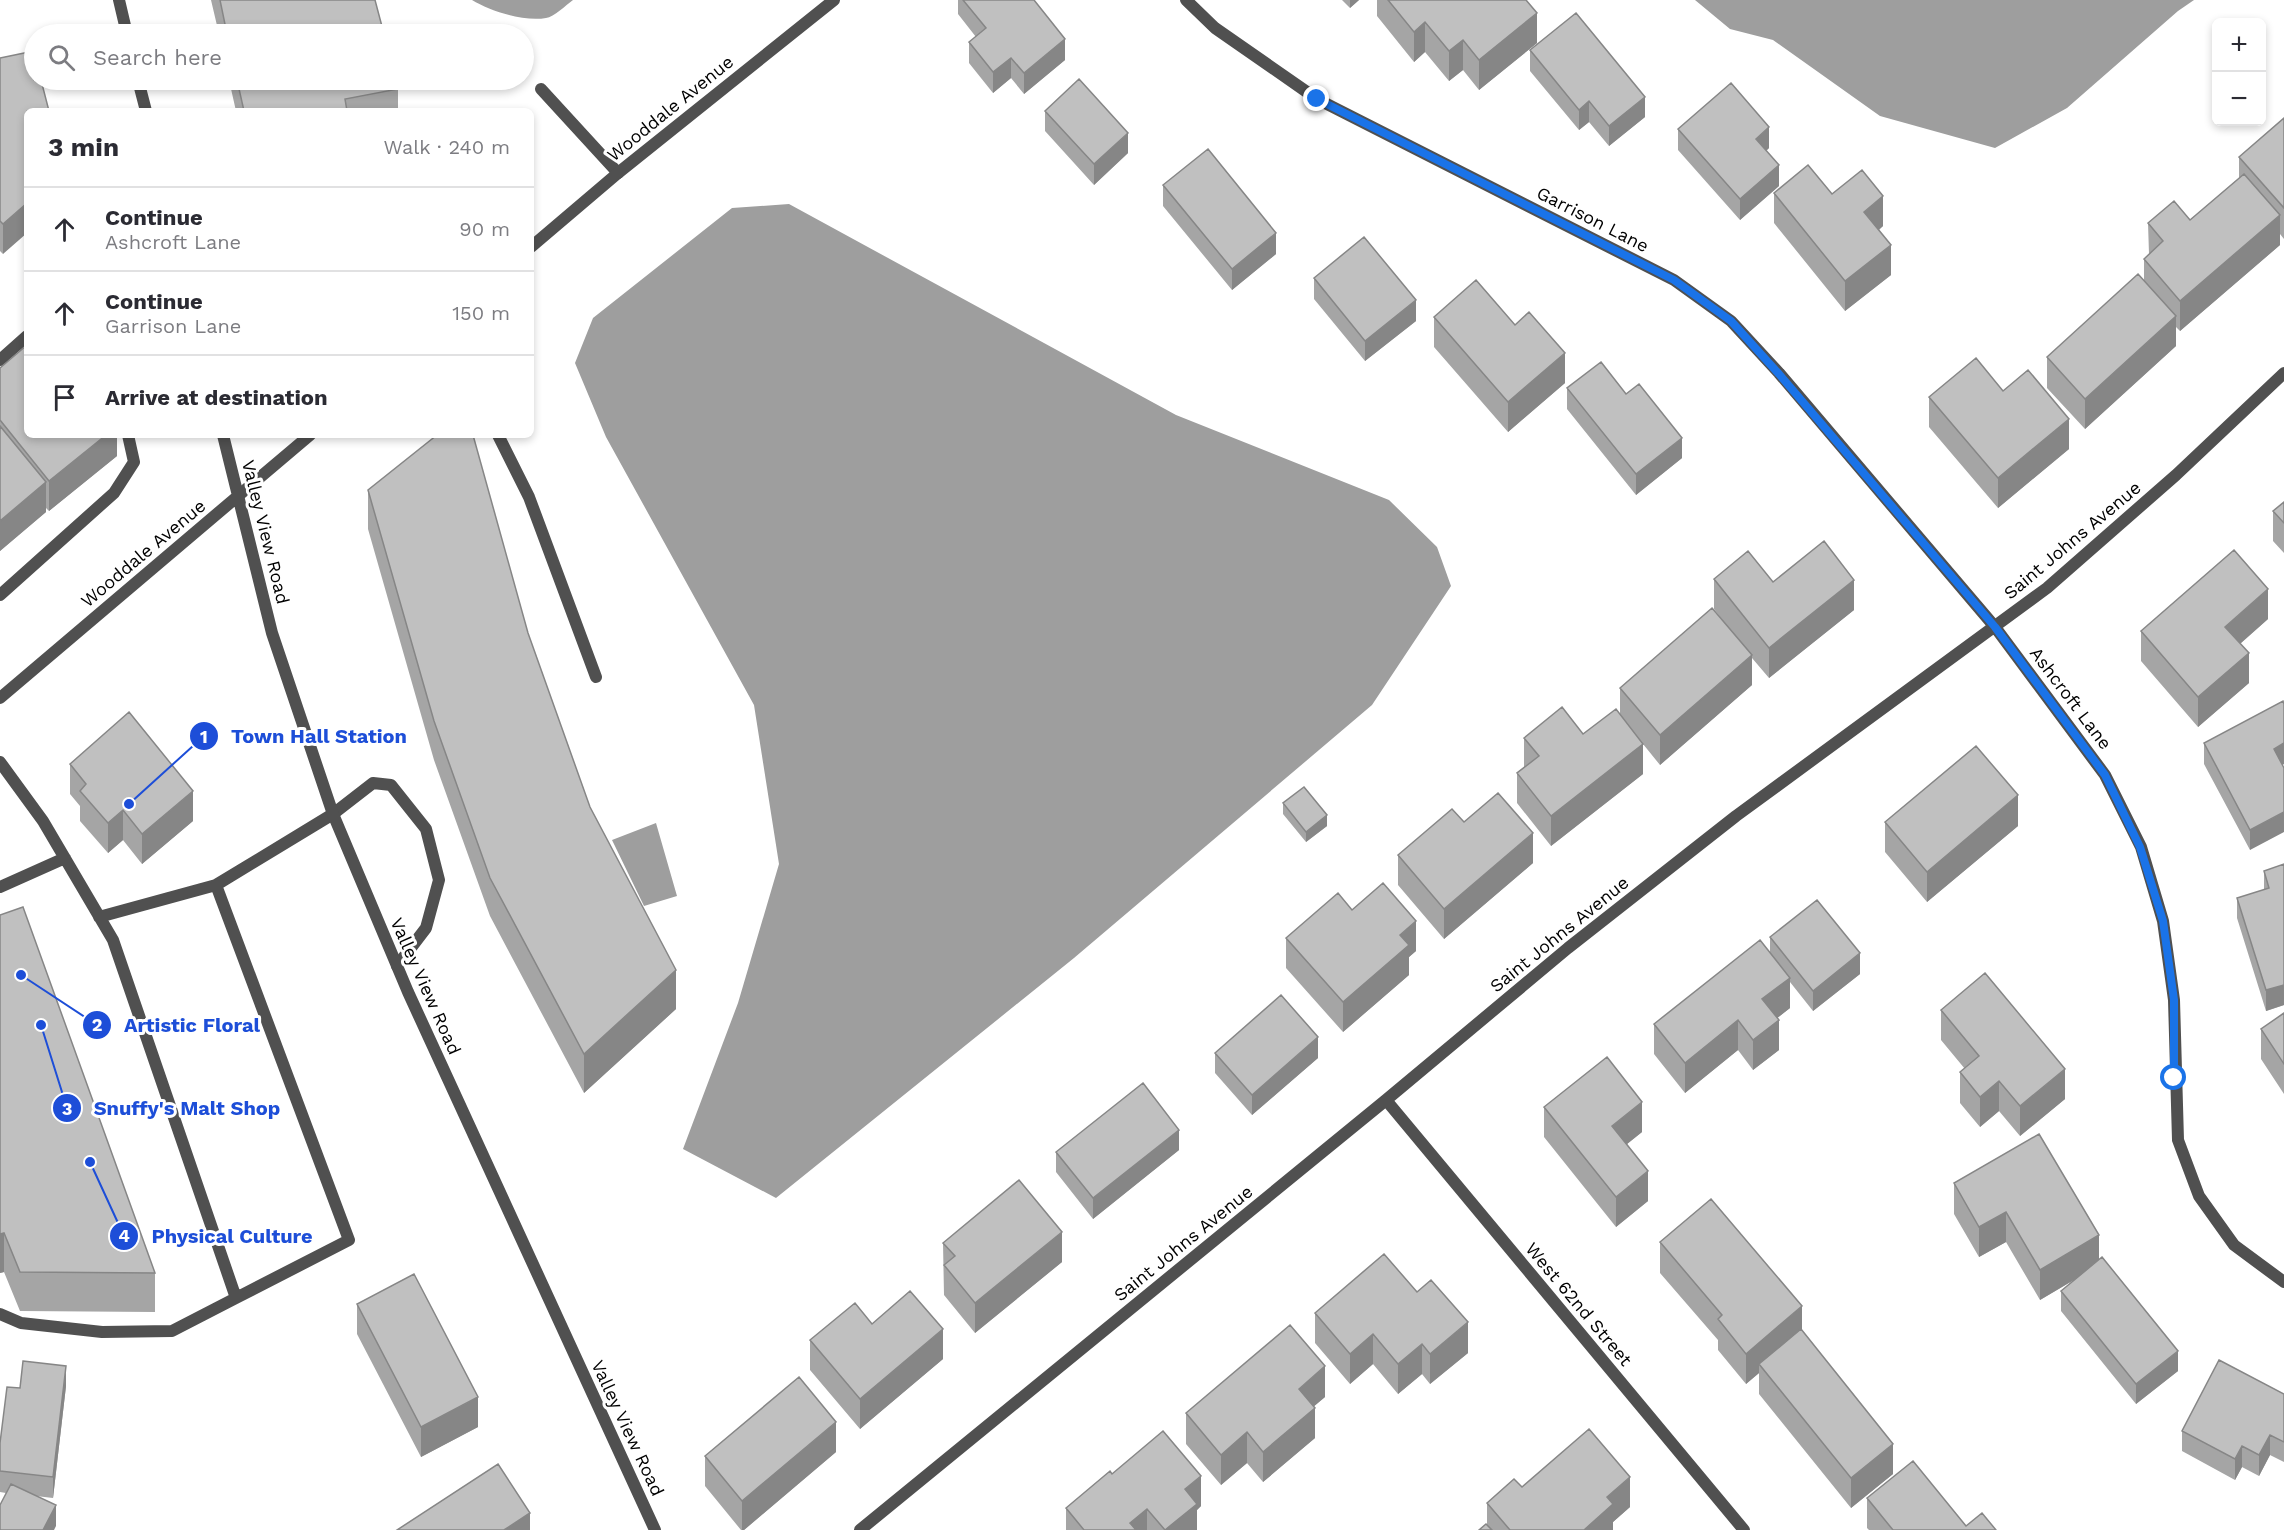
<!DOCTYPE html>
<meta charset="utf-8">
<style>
body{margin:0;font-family:"Work Sans",sans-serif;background:#f2f2f3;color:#2b2b33}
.controls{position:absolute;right:18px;top:18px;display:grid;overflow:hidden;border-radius:9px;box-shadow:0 3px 9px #0003}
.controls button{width:54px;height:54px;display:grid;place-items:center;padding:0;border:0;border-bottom:2px solid #e1e1e2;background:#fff;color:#2b2b33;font:30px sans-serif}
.stop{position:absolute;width:18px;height:18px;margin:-14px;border:4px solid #1a73e8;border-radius:50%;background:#fff}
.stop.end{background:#1a73e8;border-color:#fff;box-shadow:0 2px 6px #0008}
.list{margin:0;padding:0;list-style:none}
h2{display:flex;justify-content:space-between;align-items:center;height:78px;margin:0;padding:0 24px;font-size:26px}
h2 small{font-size:20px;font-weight:400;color:#7c7c81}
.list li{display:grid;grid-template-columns:39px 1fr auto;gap:18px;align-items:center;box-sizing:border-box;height:84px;padding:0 24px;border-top:2px solid #e1e1e2}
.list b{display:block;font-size:22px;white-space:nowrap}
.list p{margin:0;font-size:20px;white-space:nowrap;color:#7c7c81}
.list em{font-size:20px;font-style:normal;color:#7c7c81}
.icon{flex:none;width:33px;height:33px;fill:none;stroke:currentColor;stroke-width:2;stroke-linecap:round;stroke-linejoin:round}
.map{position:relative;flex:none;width:2284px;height:1530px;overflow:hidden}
.search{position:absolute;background:#fff;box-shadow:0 3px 9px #0003;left:24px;top:24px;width:510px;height:66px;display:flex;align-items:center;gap:15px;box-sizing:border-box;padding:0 21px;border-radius:33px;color:#7c7c81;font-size:22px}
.panel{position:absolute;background:#fff;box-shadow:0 3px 9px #0003;left:24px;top:108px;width:510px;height:330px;border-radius:9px}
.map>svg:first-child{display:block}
</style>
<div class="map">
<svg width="2284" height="1530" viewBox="0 0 2284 1530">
<rect width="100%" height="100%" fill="#fff"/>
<path fill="#9e9e9e" d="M472,0h101c-7,5 -19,17 -27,18 -22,4 -56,-7 -74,-18z
M1695,0h499l-16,11 -111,97 -72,40 -115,-32 -107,-76 -43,-11z
M789,204l387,211 213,85 48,47 14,39 -79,119 -298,253 -298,240 -93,-49 55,-146 41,-139 -25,-159 -148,-268 -31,-74 18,-45 139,-110z
M656,823l21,73 -33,10 -32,-66z"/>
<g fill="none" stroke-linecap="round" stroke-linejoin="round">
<path stroke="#505050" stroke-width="12" d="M541,89l77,84
M0,360l27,-24
M498,435l31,62 67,180
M0,595l114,-102 20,-31 -6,-27
M0,762l43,59 70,119 123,358 113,-58 -133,-355 117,-71 40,-31 18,2 35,44 13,51 -13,48 -29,38
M0,887l65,-29
M99,917l117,-32
M0,1314l21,9 81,9 70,-1 64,-33"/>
<path stroke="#505050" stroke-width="12" d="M1186,0l29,28 102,71 357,181 57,41 48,52 216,254 110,148 36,72 22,74 11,79 4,140 21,56 35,49 50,37
M531,247l87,-74 216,-173
M238,496l72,-61
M1386,1100l358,430
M860,1530l526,-430 182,-152 168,-132 311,-228 129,-113 108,-102"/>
<path stroke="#505050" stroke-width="12" d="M119,0l8,34
M138,80l8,31
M223,435l49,198 61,181 75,178 247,538
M0,698l238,-202"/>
</g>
<path fill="#a5a5a5" d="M211,0h164l9,34h-165z
M958,0h76l31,60 -41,34 -13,-16 -18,15 -24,-30v-21l7,-5 -18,-23z
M1342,0h17l-9,8z
M1377,0h149l11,43 -58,47 -16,-20 -14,11 -24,-29 -11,10 -37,-46z
M1530,50l115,67 -36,29 -20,-24 -10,8 -49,-59z
M34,51l-31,203 -3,-3v-193z
M229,80h166l3,9v22h-162z
M1045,111l83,42 -34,32 -49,-54z
M2284,118v121l-4,-5v11l-100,86 -4,-4v19l-91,83 -38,-41v-31l97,-77v-21l5,-5 -1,-31 42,-3 49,-42v-21z
M1678,129l91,19 -3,3 13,35 -39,34 -62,-70z
M1163,185l113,69 -44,36 -69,-84z
M1774,193l58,1 51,32 -4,4 12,45 -46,36 -71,-88z
M1314,278l102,43 -51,40 -51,-62z
M1434,317l81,8 50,58 -57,49 -74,-85z
M0,368l117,67v21l-68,55 -3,-3v4l-46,39z
M1567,388l59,6 56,64 -46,37 -69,-86z
M1929,397l140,52 -71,59 -69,-81z
M368,490l160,143 62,174 86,202 -92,84 -94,-177 -56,-156 -66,-231z
M2284,502v51l-11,-12v-30z
M1714,579l59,3 81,28 -85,68 -17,-20v27l-92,80 -17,-21v30l-92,72 -34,-43v-30l7,-6v-29l59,-4 37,-19v-27l107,-62 -13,-17z
M2268,619l-28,25 9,39 -51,44 -57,-66v-30z
M2284,704v60l-2,1 -32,85 -46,-86v-21z
M70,764l123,57 -51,43 -19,-24 -15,13 -28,-32v-15l-10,-12z
M1283,803l44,23 -21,16 -23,-28z
M1464,822l69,41 -89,76 -46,-54v-30z
M1885,822l133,4 -91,76 -42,-50z
M2284,864v141l-18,6 -29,-93v-20l27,-8v-19z
M1352,910l64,41 -7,6v18l-66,57 -57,-64v-30z
M0,915l155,358v39l-135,-1 -16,-39 -4,1z
M1770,937l90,37 -47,37 -23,-29v26l-13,10 2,32 -26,20 -15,-20 -53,43 -31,-39v-30l116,-71z
M1941,1010l124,89 -45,37 -21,-25 -19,16 -20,-24v-31l5,-3 -24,-29z
M2284,1013v81l-23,-35v-30z
M1215,1053l103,5 -66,57 -37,-42z
M1544,1107l98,25 -15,12 21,57 -32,26 -72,-90z
M1179,1150l-86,69 -37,-47v-20z
M1954,1183l145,77 79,111 -42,33 -75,-93v-20l13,-11 -34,20 -34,-58 -27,15 -25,-43z
M1660,1242l142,89 91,143 -42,34 -92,-114v-21l-13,11 -28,-34v-10l-58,-67z
M943,1243l119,19 -87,71 -31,-38z
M357,1304l121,123 -57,30 -64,-123z
M1315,1313l153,40 -38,31 -8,-10 -24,20 -25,-30 -23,20 -35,-41z
M872,1324l71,35 -83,70 -50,-59v-30z
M66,1386l-13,112 -17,-2 20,30 -50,-33 -6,-1v-49l20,-55z
M2284,1394v68l-14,-7 -11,21 -17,-9 -7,13 -53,-29v-20z
M1325,1397l-11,9 1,32 -52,44 -16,-19 -26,22 -35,-41v-31z
M836,1452l-92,78h-3l-36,-44v-30z
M1112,1474l89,32 -4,4v20h-131v-22z
M1522,1487l108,20 -17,15v8h-134l8,-6v-21z
M1867,1498l99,28 30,4h-127l-2,-2z"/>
<path fill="#868686" d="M1350,0h9l-9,8z
M1537,13v30l-58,47v-30z
M1425,22v30l-11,10v-30z
M1065,39v21l-41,34v-21z
M1463,40v30l-14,11v-30z
M1011,58v20l-18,15v-21z
M1645,97v20l-36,29v-20z
M1589,101v21l-10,8v-20z
M1769,127v21l-13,12v-21z
M1128,133v20l-34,32v-21z
M1779,165v21l-39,34v-21z
M1883,196v30l-19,16v-30z
M27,203v30l-24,21v-30z
M2280,215v30l-100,86v-30z
M1276,233v21l-44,36v-21z
M1891,245v30l-46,36v-30z
M1416,300v21l-51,40v-20z
M2176,316v30l-91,83v-30z
M1565,353v30l-57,49v-30z
M2069,419v30l-71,59v-30z
M106,435h11v21l-68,55v-30z
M1682,438v20l-46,37v-21z
M46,482v30l-46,39v-30z
M1854,580v30l-85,68v-30z
M2268,589v30l-43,38v-30z
M2249,653v30l-51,44v-30z
M1752,655v30l-92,80v-30z
M2284,743v21l-10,5v-20z
M1643,744v30l-92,72v-30z
M193,791v30l-51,43v-30z
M2018,795v31l-91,76v-30z
M123,810v30l-15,13v-30z
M2284,812v20l-34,18v-20z
M1327,815v11l-21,16v-10z
M1533,833v30l-89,76v-30z
M1416,921v30l-7,6v18l-66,57v-30l57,-67z
M1860,953v21l-47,37v-20z
M676,970v39l-92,84v-39z
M1790,978v30l-28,22v-31z
M2284,985v20l-18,6v-21z
M1738,1020v30l-53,43v-30z
M1779,1020v30l-26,20v-30z
M1318,1037v21l-66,57v-20z
M2065,1069v30l-45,37v-30z
M1999,1081v30l-19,16v-30z
M1642,1102v30l-30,24v-30z
M1179,1130v20l-86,69v-21z
M1648,1171v30l-32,26v-30z
M2006,1212v30l-27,15v-30z
M1062,1232v30l-87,71v-30z
M4,1233v39l-4,1v-39z
M2099,1235v30l-59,35v-30z
M1802,1306v30l-43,28v9l-13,11v-30z
M1468,1322v31l-38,31v-30z
M943,1329v30l-83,70v-30z
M1373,1334v30l-23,20v-30z
M1422,1344v30l-24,20v-30z
M2178,1351v20l-42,33v-20z
M66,1366v20l-13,112v-21z
M1325,1366v31l-26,22v-30z
M478,1397v30l-57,30v-30z
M1315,1408v30l-52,44v-30z
M836,1422v30l-92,78h-2v-29z
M1247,1432v31l-26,22v-30z
M2270,1435v20l-11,21v-21z
M1893,1444v30l-42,34v-30z
M2242,1446v21l-7,13v-21z
M1201,1476v30l-4,4v20h-32l20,-41z
M1630,1477v30l-17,15v8h-29l23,-33z
M56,1505v21l-2,4h-11z
M1147,1509v21h-17v-7z
M530,1513v17h-26z"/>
<path fill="#c0c0c0" stroke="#868686" stroke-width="1.5" d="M220,0h155l9,34h-157z
M963,0h71l31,39 -41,34 -13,-15 -18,14 -24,-30 17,-14z
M1388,0h138l11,13 -58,47 -16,-20 -14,11 -24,-29 -11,10z
M1576,13l69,84 -36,29 -20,-25 -10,9 -49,-60z
M34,51v29h7l8,31h-22v92l-24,21 -3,-3v-163z
M1079,79l49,54 -34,31 -49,-53z
M237,80h158l3,9 -53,10 2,12h-103z
M1731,83l38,44 -13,12 23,26 -39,34 -62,-70z
M2284,118v90l-45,-51z
M1208,149l68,84 -44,36 -69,-84z
M1808,165l24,29 30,-24 21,26 -19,16 27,33 -46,36 -71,-88z
M2244,174l36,41 -100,86 -36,-42 19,-18 -15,-18 26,-22 16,19z
M1364,237l52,63 -51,41 -51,-63z
M2138,274l38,42 -91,83 -38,-42z
M1476,280l39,45 14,-13 36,41 -57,49 -74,-85z
M27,345v90h79l-57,46 -49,-61v-52z
M1976,358l27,33 25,-21 41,49 -71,59 -69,-81z
M1601,362l25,32 13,-10 43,54 -46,36 -69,-86z
M0,426l46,56 -46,39z
M437,435h36l55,198 62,174 86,163 -92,84 -94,-176 -56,-157 -66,-231z
M2284,502v21l-11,-12z
M1824,541l30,39 -85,68 -55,-69 34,-28 25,31z
M2234,550l34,39 -43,38 24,26 -51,44 -57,-66z
M1712,608l40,47 -92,80 -40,-47z
M2283,701l1,3v39l-10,6 10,19v44l-34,18 -46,-87z
M1562,707l21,27 33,-25 27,35 -92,72 -34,-43 22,-17 -15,-18z
M129,712l64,79 -51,43 -19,-24 -15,13 -28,-32 6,-7 -16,-20z
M1976,746l42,49 -91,77 -42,-50z
M1304,787l23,28 -21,17 -23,-29z
M1498,793l35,40 -89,76 -46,-54 54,-46 12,13z
M2284,864v121l-18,5 -29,-92 32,-10 -5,-17z
M1383,883l33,38 -16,14 9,10 -66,57 -57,-64 52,-45 14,17z
M1817,900l43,53 -47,38 -43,-54z
M23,907l132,366 -135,-1 -16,-39 -4,1v-319z
M1760,940l30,38 -28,21 17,21 -26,20 -15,-20 -53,43 -31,-39z
M1985,973l80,96 -45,37 -21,-25 -19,16 -20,-25 19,-16 -38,-46z
M1281,995l37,42 -66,58 -37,-42z
M2284,1013v51l-23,-35z
M1607,1057l35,45 -30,24 36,45 -32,26 -72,-90z
M1143,1083l36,47 -86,68 -37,-46z
M2039,1134l60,101 -59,35 -34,-58 -27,15 -25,-44z
M1019,1180l43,52 -87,71 -31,-38 11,-9 -12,-13z
M1711,1199l91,107 -56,48 -28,-35 4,-4 -62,-73z
M1384,1254l33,38 14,-12 37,42 -38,32 -8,-10 -24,20 -25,-30 -23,20 -35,-41z
M2102,1257l76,94 -42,33 -75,-93z
M414,1274l64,123 -57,30 -64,-123z
M910,1291l33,38 -83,70 -50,-59 45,-37 17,21z
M1290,1325l35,41 -26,23 16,19 -52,44 -16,-20 -26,23 -35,-42z
M1801,1329l92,115 -42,34 -92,-114z
M2219,1360l65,34v48l-14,-7 -11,20 -17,-9 -7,13 -53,-28z
M23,1361l43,5 -13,111 -53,-6v-28l7,-56 13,1z
M799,1377l37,45 -94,79 -37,-45z
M1589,1429l41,48 -23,20 6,7 -29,26h-74l-23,-27 27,-24 8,8z
M1163,1431l38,45 -16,13 12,15 -32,26 -18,-21 -17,14 6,7h-52l-18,-22 44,-37 2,3z
M1913,1461l53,65 16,-13 14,17h-103l-26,-32z
M498,1464l32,49 -26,17h-107z
M11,1484l45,21 -13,25h-43v-25z
M1486,1524l6,6h-13z"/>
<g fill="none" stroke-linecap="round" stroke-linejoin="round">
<path stroke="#1a73e8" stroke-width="8" d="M1317,99l357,181 57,41 48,53 216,253 110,148 35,72 23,74 11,79v78"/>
</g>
<g text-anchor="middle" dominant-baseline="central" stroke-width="6" stroke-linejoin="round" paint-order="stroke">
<g font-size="18" fill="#000" stroke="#fff">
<text transform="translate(670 108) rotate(-39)">Wooddale Avenue</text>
<text transform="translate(1593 219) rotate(27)">Garrison Lane</text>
<text transform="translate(266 532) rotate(76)">Valley View Road</text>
<text transform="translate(2072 540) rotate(-40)">Saint Johns Avenue</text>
<text transform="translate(143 553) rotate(-40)">Wooddale Avenue</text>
<text transform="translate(2071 698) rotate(53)">Ashcroft Lane</text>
<text transform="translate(1559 934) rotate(-39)">Saint Johns Avenue</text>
<text transform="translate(426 986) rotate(66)">Valley View Road</text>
<text transform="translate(1183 1243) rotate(-39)">Saint Johns Avenue</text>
<text transform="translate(1579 1304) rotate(50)">West 62nd Street</text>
<text transform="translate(628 1428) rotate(65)">Valley View Road</text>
</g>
</g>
<path fill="none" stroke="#1d4ed8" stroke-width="2" d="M129 804L204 736M21 975L97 1025M41 1025L67 1108M90 1162L124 1236"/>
<g fill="#1d4ed8" stroke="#fff" stroke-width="2">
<circle cx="129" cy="804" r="6"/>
<circle cx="21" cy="975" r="6"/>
<circle cx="41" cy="1025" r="6"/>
<circle cx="90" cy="1162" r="6"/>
<circle cx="204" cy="736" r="15"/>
<circle cx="97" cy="1025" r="15"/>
<circle cx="67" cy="1108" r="15"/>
<circle cx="124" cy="1236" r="15"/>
</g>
<g font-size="18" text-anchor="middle" font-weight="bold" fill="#fff">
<text x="204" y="743">1</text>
<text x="97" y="1031">2</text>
<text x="67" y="1115">3</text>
<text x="124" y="1242">4</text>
</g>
<g font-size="20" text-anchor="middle" font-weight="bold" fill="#1d4ed8" stroke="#fff" stroke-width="6" stroke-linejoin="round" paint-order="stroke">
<text x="319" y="743">Town Hall Station</text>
<text x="192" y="1032">Artistic Floral</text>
<text x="187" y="1115">Snuffy's Malt Shop</text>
<text x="232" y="1243">Physical Culture</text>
</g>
</svg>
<div class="controls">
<button>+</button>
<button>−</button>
</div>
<div class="stop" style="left:2174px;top:1078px"></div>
<div class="stop end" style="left:1317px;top:99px"></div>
<div class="search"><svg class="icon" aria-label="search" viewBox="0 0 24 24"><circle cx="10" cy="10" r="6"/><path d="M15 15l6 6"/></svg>Search here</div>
<section class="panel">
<h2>3 min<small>Walk · 240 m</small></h2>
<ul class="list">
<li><svg class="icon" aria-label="ahead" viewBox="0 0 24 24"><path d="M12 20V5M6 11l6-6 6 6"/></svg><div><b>Continue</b><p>Ashcroft Lane</p></div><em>90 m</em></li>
<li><svg class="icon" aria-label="ahead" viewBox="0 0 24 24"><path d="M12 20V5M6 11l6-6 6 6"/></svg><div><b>Continue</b><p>Garrison Lane</p></div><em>150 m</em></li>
<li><svg class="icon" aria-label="arrive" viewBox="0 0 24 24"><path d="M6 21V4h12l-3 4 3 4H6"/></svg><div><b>Arrive at destination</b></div></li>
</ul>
</section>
</div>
